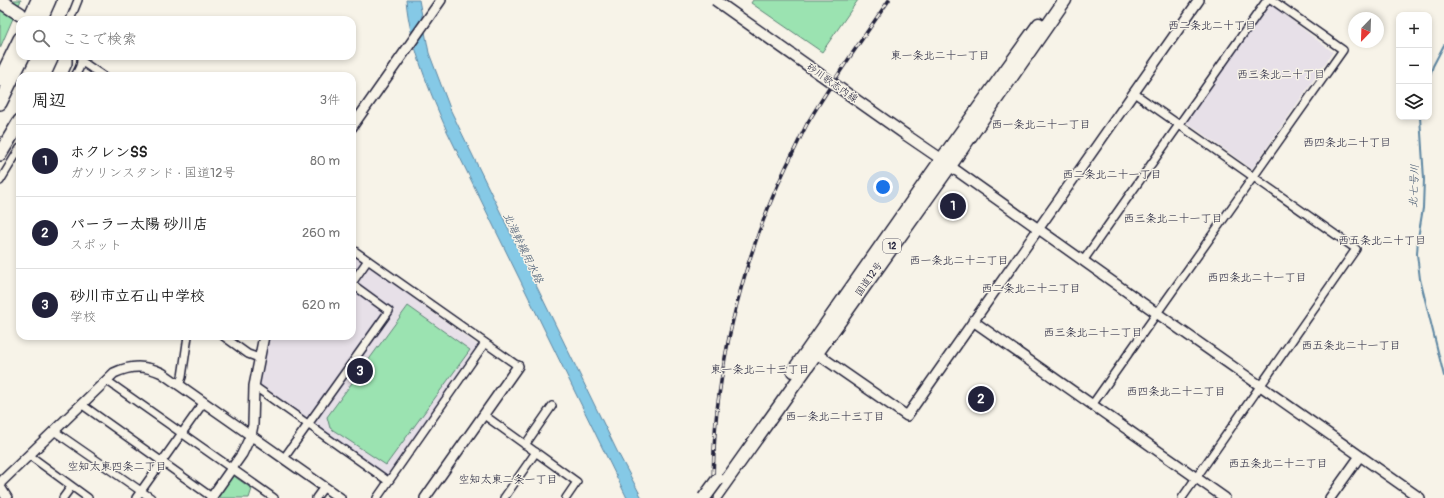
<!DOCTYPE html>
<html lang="ja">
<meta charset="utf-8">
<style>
body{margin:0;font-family:Pangolin,"Klee One",sans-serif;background:#f2f2f2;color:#222}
.controls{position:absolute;right:12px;top:12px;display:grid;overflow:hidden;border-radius:8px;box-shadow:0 2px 6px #0003}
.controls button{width:36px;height:36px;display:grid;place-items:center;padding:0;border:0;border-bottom:1px solid #e0e0e0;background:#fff;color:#222;font:20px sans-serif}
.compass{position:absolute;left:1348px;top:12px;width:36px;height:36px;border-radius:50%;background:#fff;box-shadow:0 2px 6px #0003;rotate:203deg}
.you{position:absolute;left:883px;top:187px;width:14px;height:14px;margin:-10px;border:3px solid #fff;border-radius:50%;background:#1a73e8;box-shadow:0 0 0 6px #1a73e833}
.badge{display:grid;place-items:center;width:26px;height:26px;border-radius:50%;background:#22223b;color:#fff;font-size:13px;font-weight:700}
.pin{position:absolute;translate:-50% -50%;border:2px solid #fff;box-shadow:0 1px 4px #0006}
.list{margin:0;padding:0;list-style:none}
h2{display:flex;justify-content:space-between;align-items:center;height:52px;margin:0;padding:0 16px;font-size:17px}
h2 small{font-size:13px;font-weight:400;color:#767676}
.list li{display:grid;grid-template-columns:26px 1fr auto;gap:12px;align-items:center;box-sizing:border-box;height:72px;padding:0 16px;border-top:1px solid #e0e0e0}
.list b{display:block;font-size:15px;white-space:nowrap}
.list p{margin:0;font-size:13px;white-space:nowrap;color:#767676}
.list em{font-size:13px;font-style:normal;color:#767676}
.icon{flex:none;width:22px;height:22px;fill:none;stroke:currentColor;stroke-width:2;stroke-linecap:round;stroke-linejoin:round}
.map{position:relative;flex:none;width:1444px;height:498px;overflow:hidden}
.search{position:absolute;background:#fff;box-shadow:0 2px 6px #0003;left:16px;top:16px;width:340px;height:44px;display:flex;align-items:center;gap:10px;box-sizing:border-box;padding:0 14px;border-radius:12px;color:#767676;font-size:15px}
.panel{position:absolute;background:#fff;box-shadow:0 2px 6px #0003;left:16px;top:72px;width:340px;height:268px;border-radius:12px}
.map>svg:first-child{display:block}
</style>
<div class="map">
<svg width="1444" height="498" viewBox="0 0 1444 498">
<rect width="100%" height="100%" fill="#f7f3e8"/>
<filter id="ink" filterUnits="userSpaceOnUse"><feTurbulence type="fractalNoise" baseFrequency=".025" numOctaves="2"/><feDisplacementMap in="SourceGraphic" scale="8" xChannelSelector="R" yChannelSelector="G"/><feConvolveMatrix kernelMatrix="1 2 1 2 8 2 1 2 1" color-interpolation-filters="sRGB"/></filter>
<g filter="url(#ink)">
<path fill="#e7e0e8" d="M1269,3l64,49 -81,117 -66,-47z
M352,254l127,92 -92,129 -131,-92 11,-47h85z"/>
<path fill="#9be3b1" stroke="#5e8276" d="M0,0h21l-21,48z
M753,0h105l-36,52 -71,-49z
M408,306l62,44 -84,115 -56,-37 -3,-11z
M231,474l21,15 -3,9h-31l-2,-2z"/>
<path fill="#85c9e6" stroke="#5d86a2" d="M406,0h13l10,53 22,58 166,340 25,47h-15l-180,-367c-18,-41 -37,-86 -41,-131z"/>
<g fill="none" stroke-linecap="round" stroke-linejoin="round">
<path stroke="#5d86a2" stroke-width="2" d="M1429,78l4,-12 11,-21
M1420,117l4,62 -1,29 -5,30 -1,16 3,25 24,97"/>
<defs>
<path id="minor" d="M70,20l8,-20
M81,61l22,15
M75,76c4,-7 7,-12 6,-20
M1134,93l222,156 -174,249
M0,181l20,-33
M352,249l166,117
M1083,261l184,-261
M352,283l16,-23
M223,336l25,18 11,4
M106,380l168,118
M179,385l3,-8 6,-41
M254,386l134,95
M81,404l132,94
M1092,405l251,-355 -71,-50
M484,415l93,67 -11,16
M54,431l97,67
M525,445l27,-39
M29,455l59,43
M284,458l105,-147 -37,-27
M63,498l8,-11
M136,498l68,-96
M316,498l8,-11
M377,498l108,-155
M504,498l32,-46"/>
<path id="tertiary" d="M352,127l89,-127
M950,166l208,148 262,184
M973,321l252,177
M816,353l91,63 292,-416
M0,483l114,-110c17,-8 31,-8 48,0l178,125
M0,487l7,11
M211,498l31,-44 9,-19 2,-10 1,-39 10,-50
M425,498l93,-132
M1330,498l30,-42"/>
<path id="secondary" d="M906,135l41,28"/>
<path id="trunk" d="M793,371l148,-211 98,-136
M714,498l236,-332 115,-166"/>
<path id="motorway" d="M0,1l20,13
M29,20l9,-20
M40,20l9,-20
M59,76l6,-13v-7
M0,80l20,-41
M0,103l23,-47
M0,154l20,-33"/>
</defs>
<use href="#minor" stroke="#22223b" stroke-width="10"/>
<use href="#tertiary" stroke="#22223b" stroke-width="12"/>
<use href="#secondary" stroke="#22223b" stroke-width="13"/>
<use href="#trunk" stroke="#22223b" stroke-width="15"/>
<use href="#motorway" stroke="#22223b" stroke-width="16"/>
<use href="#minor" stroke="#f7f3e8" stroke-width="7"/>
<use href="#tertiary" stroke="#f7f3e8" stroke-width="9"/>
<use href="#secondary" stroke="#f7f3e8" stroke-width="10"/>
<use href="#trunk" stroke="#f7f3e8" stroke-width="12"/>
<use href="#motorway" stroke="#f7f3e8" stroke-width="13"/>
<defs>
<path id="rail" d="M713,498c0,-34 1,-69 6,-103 11,-79 33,-156 67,-228 7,-14 14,-29 21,-43 25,-43 54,-83 82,-124"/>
</defs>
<use href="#rail" stroke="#22223b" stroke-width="3.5"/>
<use href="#rail" stroke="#f7f3e8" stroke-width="2" stroke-dasharray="6" stroke-linecap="butt"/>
<defs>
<path id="secondary-bridge" d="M715,0l191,135"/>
<path id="trunk-bridge" d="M704,498l14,-19"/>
</defs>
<use href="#secondary-bridge" stroke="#22223b" stroke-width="13" stroke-linecap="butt"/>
<use href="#trunk-bridge" stroke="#22223b" stroke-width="15" stroke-linecap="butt"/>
<use href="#secondary-bridge" stroke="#f7f3e8" stroke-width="10"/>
<use href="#trunk-bridge" stroke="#f7f3e8" stroke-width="12"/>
</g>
</g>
<g text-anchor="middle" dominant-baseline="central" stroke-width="3" stroke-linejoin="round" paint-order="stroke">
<rect fill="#f7f3e8" stroke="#62616f" stroke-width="1" x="883" y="239" width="18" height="14" rx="3"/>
<g font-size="9" font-weight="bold" fill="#22223b">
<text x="892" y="246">12</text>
</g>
<g font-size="10" fill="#22223b" stroke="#f7f3e8">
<text transform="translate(832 83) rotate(35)">砂川歌志内線</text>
<text transform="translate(869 279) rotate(-55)">国道12号</text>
</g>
<g font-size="11" fill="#22223b" stroke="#f7f3e8">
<text x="1212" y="25">西二条北二十丁目</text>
<text x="940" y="55">東一条北二十一丁目</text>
<text x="1281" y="74">西三条北二十丁目</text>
<text x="1041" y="124">西一条北二十一丁目</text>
<text x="1347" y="142">西四条北二十丁目</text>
<text x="1112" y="174">西二条北二十一丁目</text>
<text x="1173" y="218">西三条北二十一丁目</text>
<text x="1382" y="240">西五条北二十丁目</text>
<text x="959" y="260">西一条北二十二丁目</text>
<text x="1257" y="277">西四条北二十一丁目</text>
<text x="1031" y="288">西二条北二十二丁目</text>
<text x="1093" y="332">西三条北二十二丁目</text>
<text x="1351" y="345">西五条北二十一丁目</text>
<text x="760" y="369">東一条北二十三丁目</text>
<text x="1176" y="391">西四条北二十二丁目</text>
<text x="835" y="416">西一条北二十三丁目</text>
<text x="1278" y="463">西五条北二十二丁目</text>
<text x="117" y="466">空知太東四条二丁目</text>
<text x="508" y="479">空知太東二条一丁目</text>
</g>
<g font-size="11" font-style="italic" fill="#40546e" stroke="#f7f3e8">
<text transform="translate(1414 186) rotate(-88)">北七号川</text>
<text transform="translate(523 248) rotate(64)">北海幹線用水路</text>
</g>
</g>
</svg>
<div class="controls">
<button>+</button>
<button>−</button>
<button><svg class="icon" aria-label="layers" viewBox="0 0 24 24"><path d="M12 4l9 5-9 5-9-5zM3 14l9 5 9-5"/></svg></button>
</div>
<svg class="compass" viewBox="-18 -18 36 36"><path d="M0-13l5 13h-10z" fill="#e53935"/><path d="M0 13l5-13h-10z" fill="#767676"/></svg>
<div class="you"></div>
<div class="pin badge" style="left:953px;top:206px">1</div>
<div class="pin badge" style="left:981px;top:399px">2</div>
<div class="pin badge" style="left:360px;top:371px">3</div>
<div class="search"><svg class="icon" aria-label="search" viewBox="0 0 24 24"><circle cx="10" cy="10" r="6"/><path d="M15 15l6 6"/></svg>ここで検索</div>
<section class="panel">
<h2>周辺<small>3件</small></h2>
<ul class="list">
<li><span class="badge">1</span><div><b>ホクレンSS</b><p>ガソリンスタンド · 国道12号</p></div><em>80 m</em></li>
<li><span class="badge">2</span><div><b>パーラー太陽 砂川店</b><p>スポット</p></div><em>260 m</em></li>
<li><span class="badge">3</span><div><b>砂川市立石山中学校</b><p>学校</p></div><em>620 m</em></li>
</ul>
</section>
</div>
